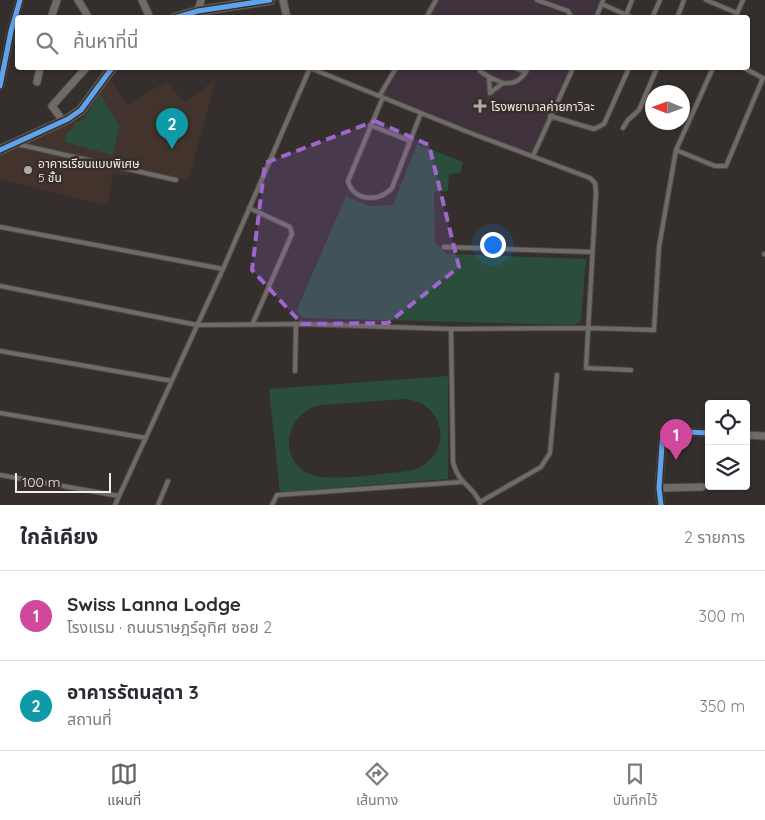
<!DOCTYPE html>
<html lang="th">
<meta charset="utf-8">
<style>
body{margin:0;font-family:Quicksand,"Noto Sans Thai",sans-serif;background:#f2f2f3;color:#2b2b33}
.controls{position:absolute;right:15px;bottom:15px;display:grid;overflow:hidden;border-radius:5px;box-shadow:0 1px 4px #0004}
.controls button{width:45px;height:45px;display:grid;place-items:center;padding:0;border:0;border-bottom:1px solid #e1e1e2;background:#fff;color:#2b2b33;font:25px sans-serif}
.compass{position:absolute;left:645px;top:85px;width:45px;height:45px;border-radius:50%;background:#fff;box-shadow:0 1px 4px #0004;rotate:271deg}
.scale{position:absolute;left:15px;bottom:12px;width:96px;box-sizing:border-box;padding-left:5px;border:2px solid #f3ede9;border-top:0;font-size:14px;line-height:18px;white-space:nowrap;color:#f3ede9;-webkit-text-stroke:4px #372e29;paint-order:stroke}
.you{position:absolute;left:492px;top:244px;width:18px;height:18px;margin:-12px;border:4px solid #fff;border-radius:50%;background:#1a73e8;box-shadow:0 0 0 8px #1a73e833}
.badge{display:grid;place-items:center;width:32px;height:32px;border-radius:50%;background:#676467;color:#fff;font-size:16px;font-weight:700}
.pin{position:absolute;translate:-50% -41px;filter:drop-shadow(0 1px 2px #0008)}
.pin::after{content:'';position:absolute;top:26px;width:18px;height:15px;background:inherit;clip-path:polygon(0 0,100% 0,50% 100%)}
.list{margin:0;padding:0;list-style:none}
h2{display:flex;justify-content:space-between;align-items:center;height:65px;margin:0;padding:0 20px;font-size:21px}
h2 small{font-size:16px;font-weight:400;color:#7c7c81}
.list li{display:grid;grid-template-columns:32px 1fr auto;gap:15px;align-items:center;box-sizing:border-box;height:90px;padding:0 20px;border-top:1px solid #e1e1e2}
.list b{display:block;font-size:19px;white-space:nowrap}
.list p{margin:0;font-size:16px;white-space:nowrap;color:#7c7c81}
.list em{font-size:16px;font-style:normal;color:#7c7c81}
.icon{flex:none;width:28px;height:28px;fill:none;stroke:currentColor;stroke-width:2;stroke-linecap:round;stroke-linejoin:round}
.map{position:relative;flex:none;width:765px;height:505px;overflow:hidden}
.search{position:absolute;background:#fff;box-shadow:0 1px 4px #0004;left:15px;right:15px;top:15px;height:55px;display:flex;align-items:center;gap:12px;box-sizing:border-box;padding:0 18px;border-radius:5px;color:#7c7c81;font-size:19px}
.sheet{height:245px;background:#fff}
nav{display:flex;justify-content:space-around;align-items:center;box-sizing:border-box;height:70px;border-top:1px solid #e1e1e2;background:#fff;font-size:14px;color:#7c7c81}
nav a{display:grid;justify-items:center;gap:2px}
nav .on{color:#676467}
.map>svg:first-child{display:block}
</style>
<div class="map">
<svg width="765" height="505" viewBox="0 0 765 505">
<rect width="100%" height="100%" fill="#342f2c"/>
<path fill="#42342c" d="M110,79l18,26 39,-24 17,22 32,-24 -28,102 -56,-13 -5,8 -14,-3 -6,33 -107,-27v-25l79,-35z"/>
<path fill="#40323c" d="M437,0h163l-7,17 -166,1z
M396,68h175l-38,88 -153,-61z"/>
<path fill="#2b4e3c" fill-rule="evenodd" d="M100,94l19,31 -6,30 -48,-13 2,-10 8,-5 -1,-4 9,-3z
M417,144l46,18 -3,11 -11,1 -1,17 -14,1 1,51 12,11 139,5 -5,62 -7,4 -271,-7 -7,-6 50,-116 23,10 24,-1z
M448,376v103l-168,13 -11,-103zM405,399c45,4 48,63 4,72 -22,2 -79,11 -97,4 -37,-14 -26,-64 9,-70z"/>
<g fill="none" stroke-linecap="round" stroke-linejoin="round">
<defs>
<path id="service" d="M537,0l31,11 4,7
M706,0l31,13
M602,4l31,14
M626,15l6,-15
M426,18l10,-18
M596,18l7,-18
M652,18l8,-18
M677,18l7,-18
M735,18l8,-18
M480,68v3l9,6 1,16
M515,68l11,4 2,-4
M489,77l14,6
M490,93l13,-10c12,1 16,-2 23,-11
M380,95l16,-27
M383,97l-35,84c5,20 31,22 44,7l29,-75
M550,116l44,13 10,-5 25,-56
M370,125l40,16
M623,128l5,-8 11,-10 18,-42
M17,144l159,36
M676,150l39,16h11l37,-88 -19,-10
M533,156l40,-88
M249,208l41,19 2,7 -40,91
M0,227l223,42
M444,247l148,5
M764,254h1
M0,286l197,39 105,-1 149,5 138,-1 65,2 5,-83 17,-97 37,-82
M451,329l2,133c6,23 17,21 27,40
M0,351l172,30
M295,371l1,-47
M0,413l146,25
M0,475l119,21
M115,505l108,-236 87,-201 163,66 117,44 5,5 1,9 -10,176 45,2
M158,505l10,-24
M272,505l5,-10 184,-13
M480,505v-3l61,-35 9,-14 7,-78"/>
<path id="minor" d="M78,0l11,18
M142,0l8,18
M283,0l4,18
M198,11l3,-11
M51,18l6,-18
M37,82l3,-14
M0,86l11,-55 9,-31
M63,121l-11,-15 34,-38
M746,435l19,1
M659,488l43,-1
M661,505l-2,-17 4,-57 46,2"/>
<path id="tertiary" d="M174,18l24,-7 72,-11
M0,150l68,-31 13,-9 31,-42"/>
</defs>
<use href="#service" stroke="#4f4b48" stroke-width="6"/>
<use href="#minor" stroke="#4f4b48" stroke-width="9"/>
<use href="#tertiary" stroke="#4f4b48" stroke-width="11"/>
<use href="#service" stroke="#6f6b69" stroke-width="4"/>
<use href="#minor" stroke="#6f6b69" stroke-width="7"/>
<use href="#tertiary" stroke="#6f6b69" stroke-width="9"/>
<defs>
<path id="cycleway" d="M174,18l24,-7 72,-11
M0,86l11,-55 9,-31
M0,150l68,-31 13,-9 31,-42
M661,505l-2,-17 4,-57 46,2"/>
</defs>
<use href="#cycleway" stroke="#372e29" stroke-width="8"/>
<use href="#cycleway" stroke="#60a3ed" stroke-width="5"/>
</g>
<path fill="#9f66cc" fill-opacity="0.2" stroke="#9f66cc" stroke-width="4" stroke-dasharray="10 6" stroke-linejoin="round" d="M375,121l54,24 30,122 -71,56 -86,1 -50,-54 13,-107z"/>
<g fill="#b0aaa7" stroke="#372e29" stroke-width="2">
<path d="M477.5 98.5h5v5h5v5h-5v5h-5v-5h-5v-5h5z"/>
<circle cx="28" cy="170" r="5"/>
</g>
<g text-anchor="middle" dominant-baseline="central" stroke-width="5" stroke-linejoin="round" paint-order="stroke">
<g font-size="12" fill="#f3ede9" stroke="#372e29" text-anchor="start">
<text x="491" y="106">โรงพยาบาลค่ายกาวิละ</text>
<text x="38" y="163">อาคารเรียนแบบพิเศษ<tspan x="38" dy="14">5 ชั้น</tspan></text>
</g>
</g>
</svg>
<div class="controls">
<button><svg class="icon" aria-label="locate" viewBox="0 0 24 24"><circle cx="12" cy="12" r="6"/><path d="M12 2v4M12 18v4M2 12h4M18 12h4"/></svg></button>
<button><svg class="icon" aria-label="layers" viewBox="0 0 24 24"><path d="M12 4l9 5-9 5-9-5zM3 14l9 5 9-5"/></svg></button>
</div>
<svg class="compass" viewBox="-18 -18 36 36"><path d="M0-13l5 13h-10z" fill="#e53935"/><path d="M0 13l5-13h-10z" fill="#7c7c81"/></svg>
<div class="scale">100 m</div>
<div class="you"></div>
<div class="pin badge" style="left:676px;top:460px;background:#d1479c">1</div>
<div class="pin badge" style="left:172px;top:149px;background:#0f9aa8">2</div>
<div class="search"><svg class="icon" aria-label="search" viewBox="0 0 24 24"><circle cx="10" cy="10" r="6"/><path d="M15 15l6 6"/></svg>ค้นหาที่นี่</div>
</div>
<section class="sheet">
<h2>ใกล้เคียง<small>2 รายการ</small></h2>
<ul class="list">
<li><span class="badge" style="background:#d1479c">1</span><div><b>Swiss Lanna Lodge</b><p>โรงแรม · ถนนราษฎร์อุทิศ ซอย 2</p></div><em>300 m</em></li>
<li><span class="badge" style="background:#0f9aa8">2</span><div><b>อาคารรัตนสุดา 3</b><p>สถานที่</p></div><em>350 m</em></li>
</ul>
</section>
<nav>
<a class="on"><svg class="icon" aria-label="map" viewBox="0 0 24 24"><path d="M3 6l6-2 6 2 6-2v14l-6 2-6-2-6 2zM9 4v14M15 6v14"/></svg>แผนที่</a>
<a><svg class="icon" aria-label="directions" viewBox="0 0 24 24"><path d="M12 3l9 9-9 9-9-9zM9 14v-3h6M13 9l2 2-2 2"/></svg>เส้นทาง</a>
<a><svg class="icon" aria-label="saved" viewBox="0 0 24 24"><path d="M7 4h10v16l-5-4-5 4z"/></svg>บันทึกไว้</a>
</nav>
